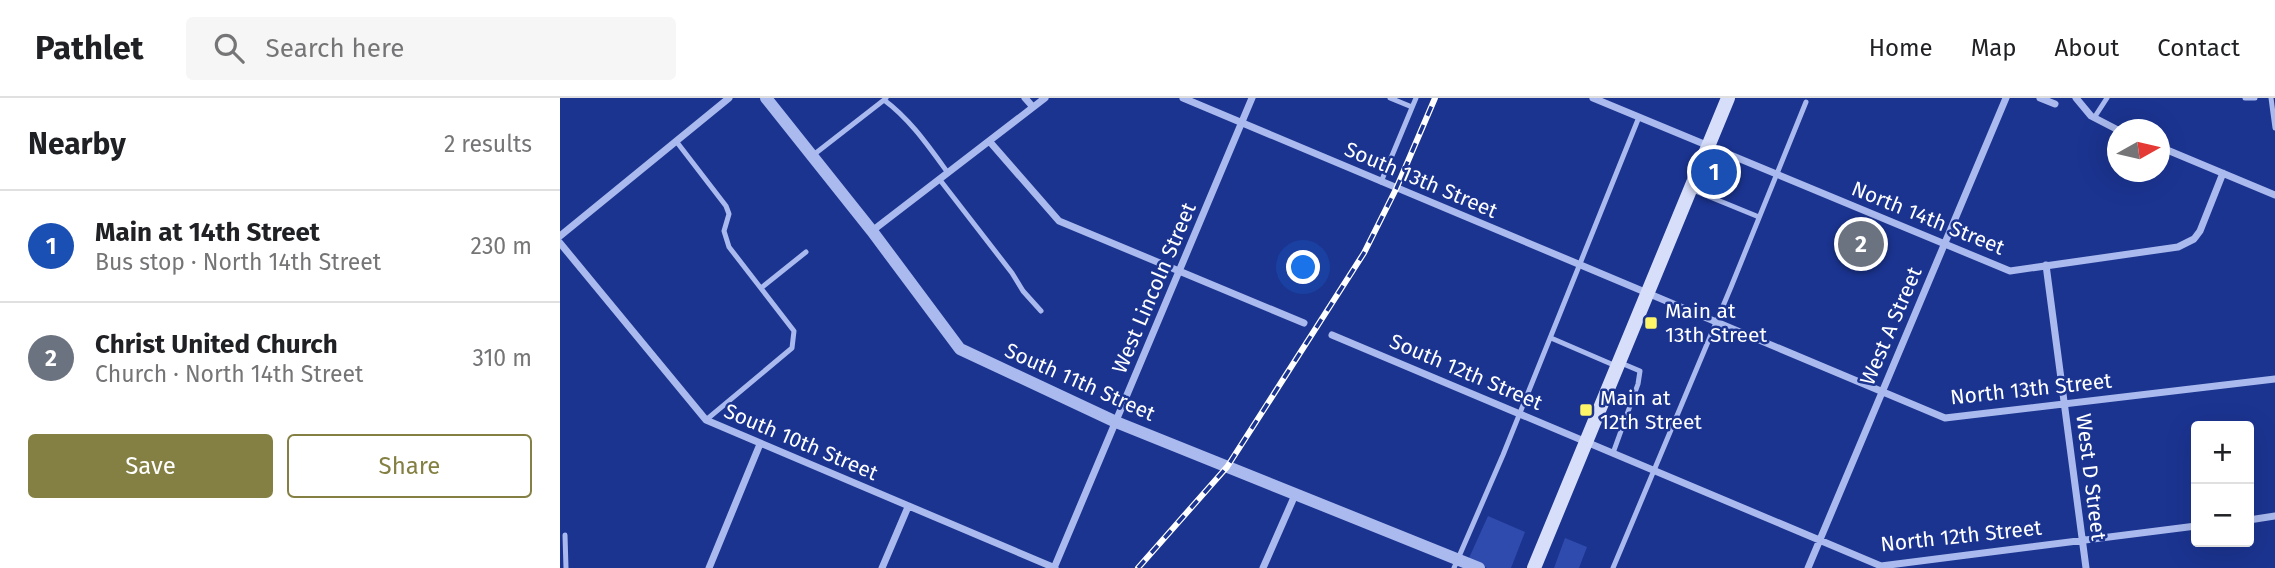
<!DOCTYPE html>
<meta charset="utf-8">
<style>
body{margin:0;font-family:"Fira Sans",sans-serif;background:#f6f6f6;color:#202124}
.controls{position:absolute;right:21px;bottom:21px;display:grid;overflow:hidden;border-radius:7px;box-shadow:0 7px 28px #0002}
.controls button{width:63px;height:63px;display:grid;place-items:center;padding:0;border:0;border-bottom:2px solid #e0e0e0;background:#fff;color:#202124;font:35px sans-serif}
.compass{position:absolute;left:1547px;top:21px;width:63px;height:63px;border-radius:50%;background:#fff;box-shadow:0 7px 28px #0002;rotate:82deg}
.you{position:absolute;left:744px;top:170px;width:24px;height:24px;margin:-18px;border:5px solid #fff;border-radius:50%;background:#1a73e8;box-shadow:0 0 0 10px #1a73e833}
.badge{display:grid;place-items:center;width:46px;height:46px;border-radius:50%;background:#848043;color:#fff;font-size:23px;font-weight:700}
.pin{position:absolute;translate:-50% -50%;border:4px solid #fff;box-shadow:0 2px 7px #0006}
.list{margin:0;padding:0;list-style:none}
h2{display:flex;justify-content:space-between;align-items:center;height:91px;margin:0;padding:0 28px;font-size:30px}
h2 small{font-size:23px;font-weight:400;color:#757577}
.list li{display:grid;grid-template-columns:46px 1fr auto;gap:21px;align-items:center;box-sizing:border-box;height:112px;padding:0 28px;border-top:2px solid #e0e0e0}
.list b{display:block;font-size:26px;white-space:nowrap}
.list p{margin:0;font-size:23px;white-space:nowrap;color:#757577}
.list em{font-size:23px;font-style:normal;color:#757577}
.actions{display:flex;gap:14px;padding:21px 28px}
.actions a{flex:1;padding:16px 0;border:2px solid #848043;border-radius:7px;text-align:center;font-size:24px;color:#848043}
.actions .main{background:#848043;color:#fff}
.icon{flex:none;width:38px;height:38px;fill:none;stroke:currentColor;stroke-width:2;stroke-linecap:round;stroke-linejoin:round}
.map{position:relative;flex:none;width:1715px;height:470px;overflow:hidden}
header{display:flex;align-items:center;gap:42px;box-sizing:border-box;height:98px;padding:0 35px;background:#fff;border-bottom:2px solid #e0e0e0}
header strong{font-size:33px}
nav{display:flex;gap:38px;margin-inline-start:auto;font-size:24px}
.search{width:490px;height:63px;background:#f6f6f6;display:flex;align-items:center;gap:18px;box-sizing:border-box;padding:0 24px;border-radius:7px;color:#757577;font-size:26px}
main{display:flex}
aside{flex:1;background:#fff}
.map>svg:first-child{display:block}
</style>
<header>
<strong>Pathlet</strong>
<div class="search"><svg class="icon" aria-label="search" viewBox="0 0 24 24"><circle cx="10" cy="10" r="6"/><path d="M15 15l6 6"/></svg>Search here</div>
<nav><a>Home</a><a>Map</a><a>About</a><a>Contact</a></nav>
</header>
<main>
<aside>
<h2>Nearby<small>2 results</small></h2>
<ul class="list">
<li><span class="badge" style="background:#1a4fb4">1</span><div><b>Main at 14th Street</b><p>Bus stop · North 14th Street</p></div><em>230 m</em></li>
<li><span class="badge" style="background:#6b7280">2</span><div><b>Christ United Church</b><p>Church · North 14th Street</p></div><em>310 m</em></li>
</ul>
<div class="actions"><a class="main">Save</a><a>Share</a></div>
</aside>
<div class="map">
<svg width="1715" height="470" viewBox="0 0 1715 470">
<rect width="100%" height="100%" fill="#1b3490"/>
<path fill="#2f4bae" d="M928,418l37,16 -14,36h-24l-18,-10z
M1005,440l22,9 -8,21h-25z"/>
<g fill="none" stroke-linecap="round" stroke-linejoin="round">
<path stroke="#aabaee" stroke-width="5" d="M326,0l-2,2c26,19 45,47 64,73
M830,0l22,9
M1685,0h10
M1711,0l4,30
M1534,20l13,-20
M116,43l50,65 3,8 -5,17 5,16 65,84 -2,17 -86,72
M252,58l72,-56
M380,82l72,93 11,18 18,20
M821,84l35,-84
M1133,92l66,27
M201,190l45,-36
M991,240l65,28
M1053,355l25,-69 2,-13 -19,-8
M5,437l1,33
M894,470l49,-113 136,-338
M1053,470l118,-281 75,-185"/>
<path stroke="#aabaee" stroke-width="7" d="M465,0l8,9
M623,0l762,320 330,-39
M1033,0l417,173 168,-24 16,-8 6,-8 23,-58
M1480,0l15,6
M1516,0l15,18 27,14
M430,44l69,79 245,102
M1600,49l115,48
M312,133l173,-133
M0,138l169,-138
M0,145l146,177 349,148
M1486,167l40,303
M772,237l549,231 315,-40
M1689,422l26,-4
M149,470l51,-124
M322,470l26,-61
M494,470l198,-470
M703,470l32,-73
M1248,470l198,-470"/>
<path stroke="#aabaee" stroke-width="12" d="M206,0l106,133 88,118 156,73 363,146"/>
<path stroke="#d7defa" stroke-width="14" d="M974,470l194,-470"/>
<defs>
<path id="rail" d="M578,470l89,-101 137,-214 32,-64 39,-91"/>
</defs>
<use href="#rail" stroke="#fff" stroke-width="6"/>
<use href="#rail" stroke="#1b3490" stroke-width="3.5" stroke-dasharray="10" stroke-linecap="butt"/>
</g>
<g fill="#fff568" stroke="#1b3490" stroke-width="2.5">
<rect x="1084" y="218" width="14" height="14" rx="3.5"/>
<rect x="1019" y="305" width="14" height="14" rx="3.5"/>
</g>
<g text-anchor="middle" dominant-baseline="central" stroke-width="5" stroke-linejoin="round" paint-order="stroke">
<g font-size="21" fill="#fff" stroke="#1b3490">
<text transform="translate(861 82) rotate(23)">South 13th Street</text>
<text transform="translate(1368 120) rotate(22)">North 14th Street</text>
<text transform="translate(594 190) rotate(-67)">West Lincoln Street</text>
<text transform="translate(1331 228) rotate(-67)">West A Street</text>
<text transform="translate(906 274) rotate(23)">South 12th Street</text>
<text transform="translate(520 284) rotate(24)">South 11th Street</text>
<text transform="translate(1471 291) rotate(-6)">North 13th Street</text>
<text transform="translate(241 344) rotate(23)">South 10th Street</text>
<text transform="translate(1531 379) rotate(83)">West D Street</text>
<text transform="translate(1401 438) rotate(-6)">North 12th Street</text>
</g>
<g font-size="21" fill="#fff" stroke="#1b3490" text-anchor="start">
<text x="1105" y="213">Main at<tspan x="1105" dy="24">13th Street</tspan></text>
<text x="1040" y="300">Main at<tspan x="1040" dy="24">12th Street</tspan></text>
</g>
</g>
</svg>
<div class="controls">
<button>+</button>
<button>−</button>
</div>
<svg class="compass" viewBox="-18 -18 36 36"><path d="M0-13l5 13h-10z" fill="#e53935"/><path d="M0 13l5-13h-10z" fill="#757577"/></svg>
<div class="you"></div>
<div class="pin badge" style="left:1154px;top:74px;background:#1a4fb4">1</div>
<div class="pin badge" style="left:1301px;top:146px;background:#6b7280">2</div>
</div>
</main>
